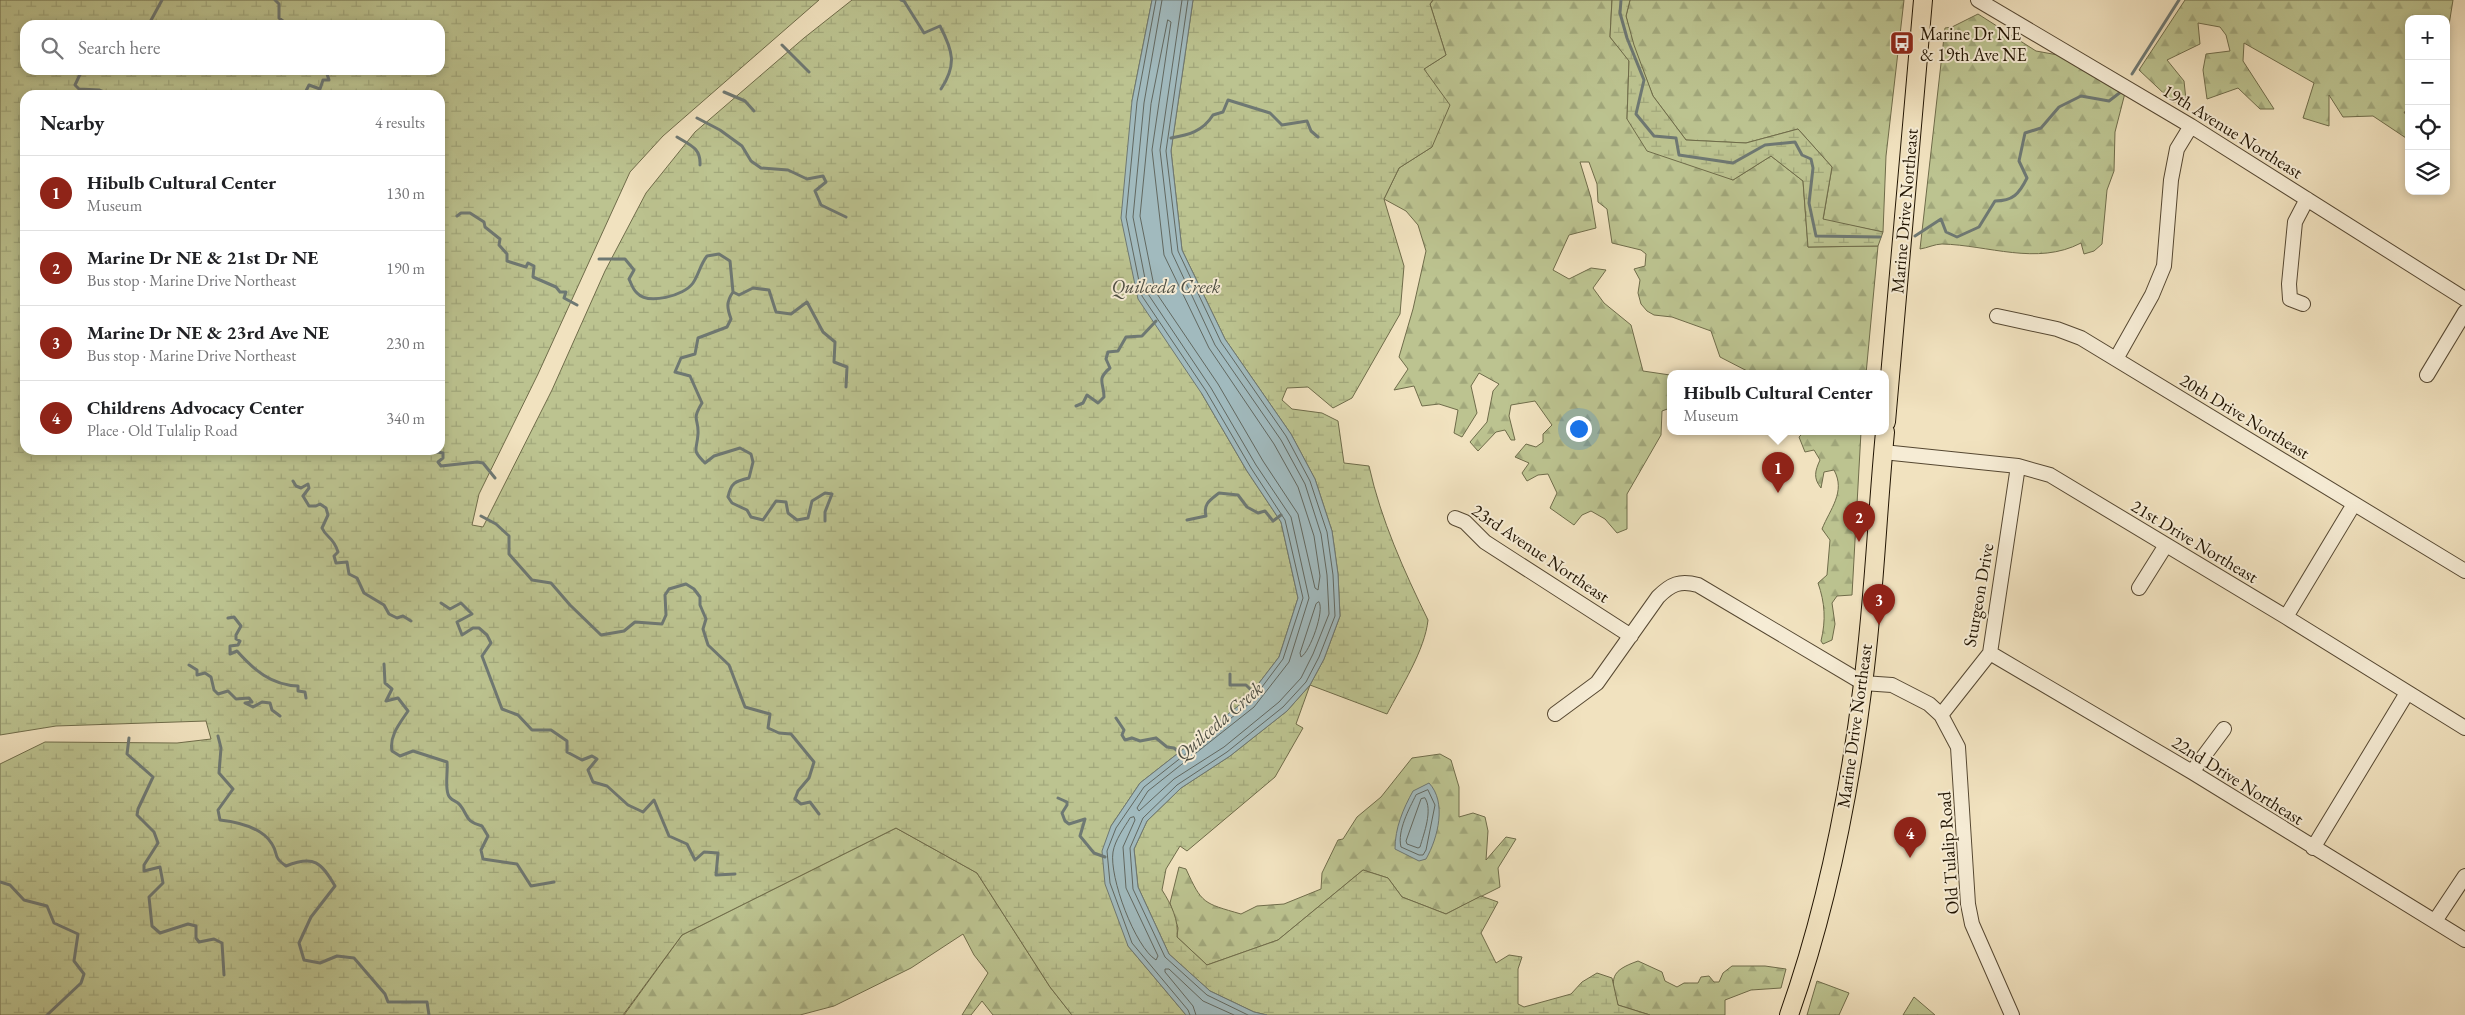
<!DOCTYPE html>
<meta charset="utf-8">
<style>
body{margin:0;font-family:"EB Garamond",serif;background:#f2f2f2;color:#202124}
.controls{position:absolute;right:15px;top:15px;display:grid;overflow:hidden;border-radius:10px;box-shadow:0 2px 8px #0003}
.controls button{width:45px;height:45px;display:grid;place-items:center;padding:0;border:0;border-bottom:1px solid #e0e0e0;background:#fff;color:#202124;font:25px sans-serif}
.you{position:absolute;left:1578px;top:428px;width:18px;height:18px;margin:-12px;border:4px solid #fff;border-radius:50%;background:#1a73e8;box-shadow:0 0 0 8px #1a73e833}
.badge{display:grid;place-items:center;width:32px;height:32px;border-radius:50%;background:#8f2418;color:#fff;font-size:16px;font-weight:700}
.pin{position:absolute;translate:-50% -41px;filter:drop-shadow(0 1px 2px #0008)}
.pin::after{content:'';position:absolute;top:26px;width:18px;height:15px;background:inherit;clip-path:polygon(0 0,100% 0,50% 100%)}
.popup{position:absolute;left:1667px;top:370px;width:222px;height:65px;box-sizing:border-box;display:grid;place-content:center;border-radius:10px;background:#fff;filter:drop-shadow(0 1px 4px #0005);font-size:16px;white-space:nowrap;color:#757577}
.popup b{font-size:19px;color:#202124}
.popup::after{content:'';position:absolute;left:50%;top:100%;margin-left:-10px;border:10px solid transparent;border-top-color:#fff}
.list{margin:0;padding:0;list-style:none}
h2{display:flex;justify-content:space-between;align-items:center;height:65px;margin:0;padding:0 20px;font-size:21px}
h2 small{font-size:16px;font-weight:400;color:#757577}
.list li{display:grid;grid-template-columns:32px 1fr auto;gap:15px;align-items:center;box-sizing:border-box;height:75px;padding:0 20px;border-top:1px solid #e0e0e0}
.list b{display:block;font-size:19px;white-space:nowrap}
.list p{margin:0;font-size:16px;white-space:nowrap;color:#757577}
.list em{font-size:16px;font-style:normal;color:#757577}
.icon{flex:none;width:28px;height:28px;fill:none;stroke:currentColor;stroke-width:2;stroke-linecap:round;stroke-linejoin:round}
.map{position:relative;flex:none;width:2465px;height:1015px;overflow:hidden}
.search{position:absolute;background:#fff;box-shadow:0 2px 8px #0003;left:20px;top:20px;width:425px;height:55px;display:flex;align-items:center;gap:12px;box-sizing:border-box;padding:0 18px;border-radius:15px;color:#757577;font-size:19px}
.panel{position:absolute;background:#fff;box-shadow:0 2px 8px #0003;left:20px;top:90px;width:425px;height:365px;border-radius:15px}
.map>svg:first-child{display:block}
</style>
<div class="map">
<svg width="2465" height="1015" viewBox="0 0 2465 1015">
<defs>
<pattern id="forest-firs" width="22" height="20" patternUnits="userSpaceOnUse" patternTransform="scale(1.25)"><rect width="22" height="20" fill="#bcc390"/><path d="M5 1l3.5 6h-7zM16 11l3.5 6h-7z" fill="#a1a77b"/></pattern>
<pattern id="wetland-marsh" width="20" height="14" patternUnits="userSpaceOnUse" patternTransform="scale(1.25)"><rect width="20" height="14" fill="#bcc390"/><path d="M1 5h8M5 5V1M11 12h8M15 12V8" fill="none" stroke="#a1a77b"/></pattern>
</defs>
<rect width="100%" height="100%" fill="#f1e2bf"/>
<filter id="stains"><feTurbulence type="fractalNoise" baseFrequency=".004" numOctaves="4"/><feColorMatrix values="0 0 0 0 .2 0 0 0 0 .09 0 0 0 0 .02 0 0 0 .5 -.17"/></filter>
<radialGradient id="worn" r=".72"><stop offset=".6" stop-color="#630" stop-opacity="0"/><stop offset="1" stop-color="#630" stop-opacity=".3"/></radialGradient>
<path fill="url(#forest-firs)" stroke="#6f6c4a" d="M1433,0h179l-2,37 19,23 -2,59 106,61 38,-24 32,25 5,66 70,-1 -12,128h-113l-33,-17 -9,-26 -39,-14 -18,-2 -7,-4 -6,-7 -3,-11 2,-13 -6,-11 11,-3 1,-12 -5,-4 -29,-7 -5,-34 -9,-7 -1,-18 -8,-22h-9l11,36 5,30 -27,7 -16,35 16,9 22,-11 15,2 -13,18 11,15 27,22 12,46 27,4v33l-8,3 -1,24 -34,59v35l-10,4 -12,-14 -14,-8 -9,4 -8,10 -24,-17 7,-15 -9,-19 -10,1 -11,6 -5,-8 7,-10 -14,-6 11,-13 10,3 7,-5v-8l9,-9 -17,-24 -24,4 -2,11 6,24h-4l-6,-10 -9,2 -18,19 -8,-9 17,-20 6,-31 6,-7 -20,-11 -8,13 6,27 -15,24 -8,-4 4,-23 -19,-6 -17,2 -8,-20 -20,4 14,-21 -9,-12 14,-48 13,-58 -8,-26 -12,-14 -22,-12 15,-31 33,-21 -8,-78 22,-14 -16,-51z
M1630,0h274l-18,156 -3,76 -60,-12 9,-53 -34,-38 -52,14 -60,-3 -33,-44 -20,-51 -7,-29z
M2185,0h268l-4,25 -1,64 -2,1v-71h-37v92l-5,1 5,8v20l-36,-24 -30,1 -14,-22v31l-26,-8 11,-35 -70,-40 -1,18 31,48h-14l-22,-21 -31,11 -4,-29 3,-16 24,-3 -4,-16 -6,-8 -22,-4 2,21 -33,16 17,21 2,19 -13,2 -34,-32z
M1978,14l58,37 33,6 56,36 -10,39 -1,39 -7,19 -5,54 -8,7 -10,3 -3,-11c-44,23 -93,2 -139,1 -7,0 -15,4 -22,5l25,-221 7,-1z
M1804,432h57l-9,163 -15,1 -5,7 3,21 -3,16 -9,4 -2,-3c5,-21 4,-38 -3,-58l9,-8 3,-35 -8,-11c8,-20 24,-37 12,-59l-10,2 -3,16c-8,-10 -6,-17 -1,-28l-6,-10 -9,2 -6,-15z
M1440,754l11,6 8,27v30l14,-4 12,4 3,14 -2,29 20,-23 10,2 -18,29 2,19 -54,27 -44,-17 -14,-19 -25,-8 -85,70 -71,25 -30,-28 1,-9 -8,-25 9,-36 7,2c16,35 17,34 55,45l16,-8 27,-2 37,-15 1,-16 16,-33 5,-1 14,-22 24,-20 31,-39z
M896,828l81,45 73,114 22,28h-79l-11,-14 -11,14h-9l26,-42 -14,-18 -11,-21 -52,34 -77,38 -34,9h-176l58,-80z
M1638,961l24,11 3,9 12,6 7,-4h14l3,-6 8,-1 5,6h5l4,-9 9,-7h33l21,3 -5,19 -30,2 -26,10v15h-75l-32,-10c-8,-27 -8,-34 20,-44z
M1817,981l32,12 -10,22h-32z
M1914,997l21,18h-32z"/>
<path fill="url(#wetland-marsh)" stroke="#6f6c4a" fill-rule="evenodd" d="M0,0h819l-156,136 -33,36 -92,202 -59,120 -7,31 11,2 69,-137 53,-119 41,-78 49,-61 109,-94 48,-38h300l-20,101 70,293 45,77 34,51 17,76 -19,59 -33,43 -106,83 -29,43 17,120 58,69h-114l-22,-28 -73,-114 -81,-45 -214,107 -59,80h-623v-251l45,-22 132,1 34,-4 -5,-18 -150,5 -56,9zM25,25h415v45h-415zM25,95h415v355h-415z
M1193,0h240l-3,4 16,51 -22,14 26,36 -18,42 -33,21 -15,31 20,67 -4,48 -48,84 -19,10 -25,-21 -21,1 -5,12 10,9 30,4 16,8 6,42 25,3c12,54 35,105 59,154 -3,30 -27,67 -41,94l-77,-29 -14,39 7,4 -28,49 -88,74 -7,-5 -14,23 -4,21c9,14 17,30 15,47l30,28 71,-25 85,-70 25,8 14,19 44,17 35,-18 17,6 -17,31 15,30 13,-8 13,2 -4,12v35l6,3 47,-13 11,-12 15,-9 15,5 6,27 32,10h-383l-13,-3 -44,-21 -41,-37 -31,-67 -4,-38 13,-28 34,-33 49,-32 57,-45 23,-26 14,-26 16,-43 -2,-42 -6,-43 -17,-52 -24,-45 -66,-95 -43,-89 -11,-99z
M1612,0h18l-4,16 8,29 19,51 33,44 60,3 52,-14 34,38 -9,52 60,13 -5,14 -70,1 -5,-66 -32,-25 -38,24 -86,-29 -20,-32 2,-58 -19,-24z"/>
<path fill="#a1babe" stroke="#6e7873" d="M1152,0h41l-22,151 11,99 43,89 66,95 24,45 17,52 6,43 2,42 -16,43 -14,26 -23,26 -57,45 -49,32 -34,33 -13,28 4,38 31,67 41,37 44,21 13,3h-81l-58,-69 -23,-62 -3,-33 9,-25 29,-43 106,-83 33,-43 19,-59 -17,-76 -34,-51 -45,-77 -64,-95 -17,-81 11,-117z
M1429,783c18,19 9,55 -3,76l-7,2 -24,-12c0,-21 8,-40 18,-58z"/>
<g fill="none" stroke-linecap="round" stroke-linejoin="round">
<path stroke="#626860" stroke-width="1" d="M1156,0l-19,102 -11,115 16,79 64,95 45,77 34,52 18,78 -20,61 -33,44 -106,84 -28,41 -9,23 3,32 22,60 56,67 2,5
M1162,0l-18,103 -11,114 15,77 63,94 45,77 35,52 18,81 -20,64 -35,45 -106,84 -11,17 2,3 35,-32 50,-32 55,-45 22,-24 12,-24 16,-40 -2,-39 -6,-41 -16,-50 -24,-44 -66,-95 -43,-92 -12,-103 22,-150
M1188,0l-22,151 12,100 43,91 65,94 24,45 17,51 6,43 2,41 -16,41 -13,25 -23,25 -56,45 -50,33 -34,33 -13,30 3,41 32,68 42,38 41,20
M1168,20l3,2 -19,128 12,105 45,93 65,96 24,43 16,49 6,40 -2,14 -3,-2 -17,-74 -35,-53 -45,-77 -63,-93 -15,-75 11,-112z
M1319,602c6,8 -9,50 -18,55l-1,-4 16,-49z
M1428,790l7,15 -9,45 -3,5h-4l-18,-8c-4,-16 8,-38 15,-52z
M1425,798c8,12 -1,35 -5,49l-2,1 -11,-4 -1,-3 15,-42z
M1134,817l1,3 -12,27 3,41 32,68 -2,4c-21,-13 -47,-83 -43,-108 2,-12 11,-24 17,-34z
M1196,1015l-3,-9 -28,-34v-3h4l34,32 31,14"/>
<path stroke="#6e7873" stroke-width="3" d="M275,0l4,4v14l9,7
M901,0l3,1 20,32 16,-7c13,25 17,39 1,63
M1621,0l-1,13 7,25 17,42 -8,34 18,22 22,2 3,17 54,8 32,-18 30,-3 7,13 9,4 2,9 -4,35 7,33 64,1
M146,25l3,-1 13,-24
M782,45l27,27
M82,70l-7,15 4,4 20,1 12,5
M2132,74l47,-74
M724,92l21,9 9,10
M304,95l5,-10 11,4 3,-9h6l-2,-6 -5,-4
M697,118l23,12 22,16 9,15 10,7 27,2 19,9 16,-3 3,6 -11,9 6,14 25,12
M677,137c13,8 24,11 23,28
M1171,138c18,-3 32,-7 42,-23l10,-3 5,-12 42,13 12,12 25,-4 4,10 7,6
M457,216l4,-3h9l14,9 1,5 15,12 -1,6 8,9v7l19,6 2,-4 6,3 -1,11 23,10 4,5h6l-2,6 13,7
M1915,236l26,-17 5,13 11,5 22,-10 16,-26c18,0 24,-7 32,-23l-8,-17 6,-28 16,-5 18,-21 22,-11 28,5 13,-10
M599,259h26l9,11 -5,9c2,4 4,11 8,14 11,12 47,3 56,-10 6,-9 7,-18 14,-27l12,-2 11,7 3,31 6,3 14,-7 16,2 7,22 15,2 16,-12 16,30 12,10 -1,20 13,5 -1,20
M733,292c-7,10 -6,16 -2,27l-4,8 -29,11 -3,16 -14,4 -6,14 15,4 12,27c-11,18 -3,15 -4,31 -1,17 -7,15 7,29l9,-7 26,-8 11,6 2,8 -4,16c-14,3 -18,5 -21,19l4,6 15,7 4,7 12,3 13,-19 10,1 2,11 9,7 11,-2 4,-17 13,-8 7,1 -7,18v9
M1076,406l7,-3 4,-8 11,8 6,-6c0,-15 -8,-17 6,-29l-4,-9 2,-7 10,-1 8,-14 16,-1 14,-15
M425,450l18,3v5l-5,4 3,4 36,-4 6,1 12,15
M293,481l3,5 5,2 7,-4 1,4 -6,8 6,10h7l4,-2 6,4 2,7 -6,13c5,11 11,8 16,24l-4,4 2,7 11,-1 2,12 8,4 7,15 20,12 5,9 8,4 6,-2 8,5
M481,516l15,8 13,12v18l23,26 19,3 19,22 31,30 23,-4 11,-9 27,2 4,-9 -1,-20 4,-6 17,-5 8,5 6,8v8l6,14 -3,10 5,16 21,20 16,42 25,7 -2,14 11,5 12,1 23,28 -5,16 -11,13 -3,8 6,5 9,-2 9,12
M1187,520l19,-4c-3,-12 4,-16 13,-23l19,2 9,12 11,6 7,-2 8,10 8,-6
M441,603l9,6 11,-6 11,11 -15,8 5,13 11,-7h6l8,7 4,8 -9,13 20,53 16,6 14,15h19l16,11v11l15,8 10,-4 5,3 -9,11 5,12 14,4 21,19 15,7 11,-12 15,36 18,8 8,16 9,-8 14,1 -2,22 19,-1
M228,618l6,-1 7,9 -5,9v4l4,2 -2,4 -8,1v8l7,-3c17,19 34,34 61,35v5l7,1 1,6
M384,664l1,19 7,6 -6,12 12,-3 10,13c-8,12 -19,25 -16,40l8,5 13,-5 34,11c1,10 -2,23 1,32 2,7 8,6 12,11 9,11 4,16 22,21l6,10 -7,14 2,9 34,5 14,22 23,-4
M189,665l8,5v5l8,-2 6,4 3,13 4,4 10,-3 8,8 13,-1 3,4 -7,1 8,4 9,-5 8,1 2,7 8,6
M1230,674v11h16l8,8
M1116,718l8,12 -2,5 3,5 7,-2 8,3 16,-3 11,9 7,1 7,6
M218,736l3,12 -2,25 14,16 -15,21 2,10c17,2 42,7 52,24 7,11 0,12 14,22 28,-11 35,-4 49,20l-24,31 -12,26 5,17 16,3 17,-7 17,2 31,36 3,8h39l2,13
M129,738l-2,16 26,23 -15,32 -1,6 17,17 4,11 -14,22v6l16,-4 3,16 -14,14 3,29 8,7 28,-9 8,2v12l3,4 15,-3 8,4 2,32
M1058,798l9,4v3l-5,8 3,8 4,3 16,-5 -5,17 14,17 11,4
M0,882l10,3 14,15 23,6 7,17 24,11 -4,27 10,13 -3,9 -34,32"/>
<defs>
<path id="minor" d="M1978,0l213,126 274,173
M2303,304l-13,-5 -1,-15 6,-62 12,-23
M1997,316l60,13 24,9 384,233
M2116,359l36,-64 12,-29 7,-86 6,-31 14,-23
M2427,375l38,-63
M1883,452l135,14 32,9 236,142 179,111
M1455,518l10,4 20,20 146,94
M2139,588l27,-43
M2286,617l68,-113
M1990,653l202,119 273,168
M1555,714l42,-31 61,-86c13,-13 22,-17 40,-12l165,98 29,2 37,19 12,11 17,32 10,157 4,20 40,91
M1941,715l49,-62 28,-187
M2192,772l32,-43
M2313,848l94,-155
M2435,921l30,-45"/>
<path id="major" d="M1886,422l37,-422
M1789,1015c38,-107 60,-219 74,-331 11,-84 14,-168 22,-252"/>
</defs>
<use href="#minor" stroke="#564832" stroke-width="16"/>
<use href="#major" stroke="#221503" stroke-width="20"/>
<use href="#minor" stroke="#f6ecd5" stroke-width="14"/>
<use href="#major" stroke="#f1e2bf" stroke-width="18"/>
</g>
<defs>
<symbol id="bus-square" viewBox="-11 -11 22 22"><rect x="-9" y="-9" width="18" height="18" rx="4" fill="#8f2418" stroke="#f6ecd5"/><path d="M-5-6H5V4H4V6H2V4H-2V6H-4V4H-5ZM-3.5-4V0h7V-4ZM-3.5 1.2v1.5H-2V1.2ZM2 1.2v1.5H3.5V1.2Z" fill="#fff"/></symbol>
</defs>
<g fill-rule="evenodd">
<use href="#bus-square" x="1888" y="29" width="28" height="28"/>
</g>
<g text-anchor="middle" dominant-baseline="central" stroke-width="4" stroke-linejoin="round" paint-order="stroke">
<g font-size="18" fill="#221503" stroke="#f6ecd5" text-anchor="start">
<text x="1920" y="33">Marine Dr NE<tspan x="1920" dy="21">&amp; 19th Ave NE</tspan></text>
</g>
<g font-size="18" fill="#221503" stroke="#f6ecd5">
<text transform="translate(2233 131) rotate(32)">19th Avenue Northeast</text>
<text transform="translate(1904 211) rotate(-85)">Marine Drive Northeast</text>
<text transform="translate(2245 416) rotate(31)">20th Drive Northeast</text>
<text transform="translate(2195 541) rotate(31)">21st Drive Northeast</text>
<text transform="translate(1541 553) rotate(34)">23rd Avenue Northeast</text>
<text transform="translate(1978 595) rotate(-80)">Sturgeon Drive</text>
<text transform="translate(1854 726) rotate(-82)">Marine Drive Northeast</text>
<text transform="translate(2238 780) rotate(32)">22nd Drive Northeast</text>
<text transform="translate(1948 853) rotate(-94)">Old Tulalip Road</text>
</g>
<g font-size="19" font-style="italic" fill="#4e4f44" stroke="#f6ecd5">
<text x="1166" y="286">Quilceda Creek</text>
<text transform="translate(1219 721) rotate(-41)">Quilceda Creek</text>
</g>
</g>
<rect width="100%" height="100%" filter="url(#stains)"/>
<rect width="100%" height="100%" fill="url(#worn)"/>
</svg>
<div class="controls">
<button>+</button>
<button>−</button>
<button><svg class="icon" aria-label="locate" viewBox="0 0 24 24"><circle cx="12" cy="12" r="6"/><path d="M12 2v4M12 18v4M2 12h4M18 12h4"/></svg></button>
<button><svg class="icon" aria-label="layers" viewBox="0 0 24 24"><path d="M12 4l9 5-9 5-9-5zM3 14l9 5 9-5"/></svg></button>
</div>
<div class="you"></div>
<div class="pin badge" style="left:1778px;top:493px">1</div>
<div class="popup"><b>Hibulb Cultural Center</b>Museum</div>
<div class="pin badge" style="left:1859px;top:542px">2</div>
<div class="pin badge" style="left:1879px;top:625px">3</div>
<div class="pin badge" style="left:1910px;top:858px">4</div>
<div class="search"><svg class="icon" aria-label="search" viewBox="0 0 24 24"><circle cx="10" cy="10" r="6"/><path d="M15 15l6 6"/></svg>Search here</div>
<section class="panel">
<h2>Nearby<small>4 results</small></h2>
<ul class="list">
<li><span class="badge">1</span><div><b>Hibulb Cultural Center</b><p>Museum</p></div><em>130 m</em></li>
<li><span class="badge">2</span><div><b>Marine Dr NE &amp; 21st Dr NE</b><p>Bus stop · Marine Drive Northeast</p></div><em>190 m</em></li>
<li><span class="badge">3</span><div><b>Marine Dr NE &amp; 23rd Ave NE</b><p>Bus stop · Marine Drive Northeast</p></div><em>230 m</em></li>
<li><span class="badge">4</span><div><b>Childrens Advocacy Center</b><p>Place · Old Tulalip Road</p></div><em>340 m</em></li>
</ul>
</section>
</div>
